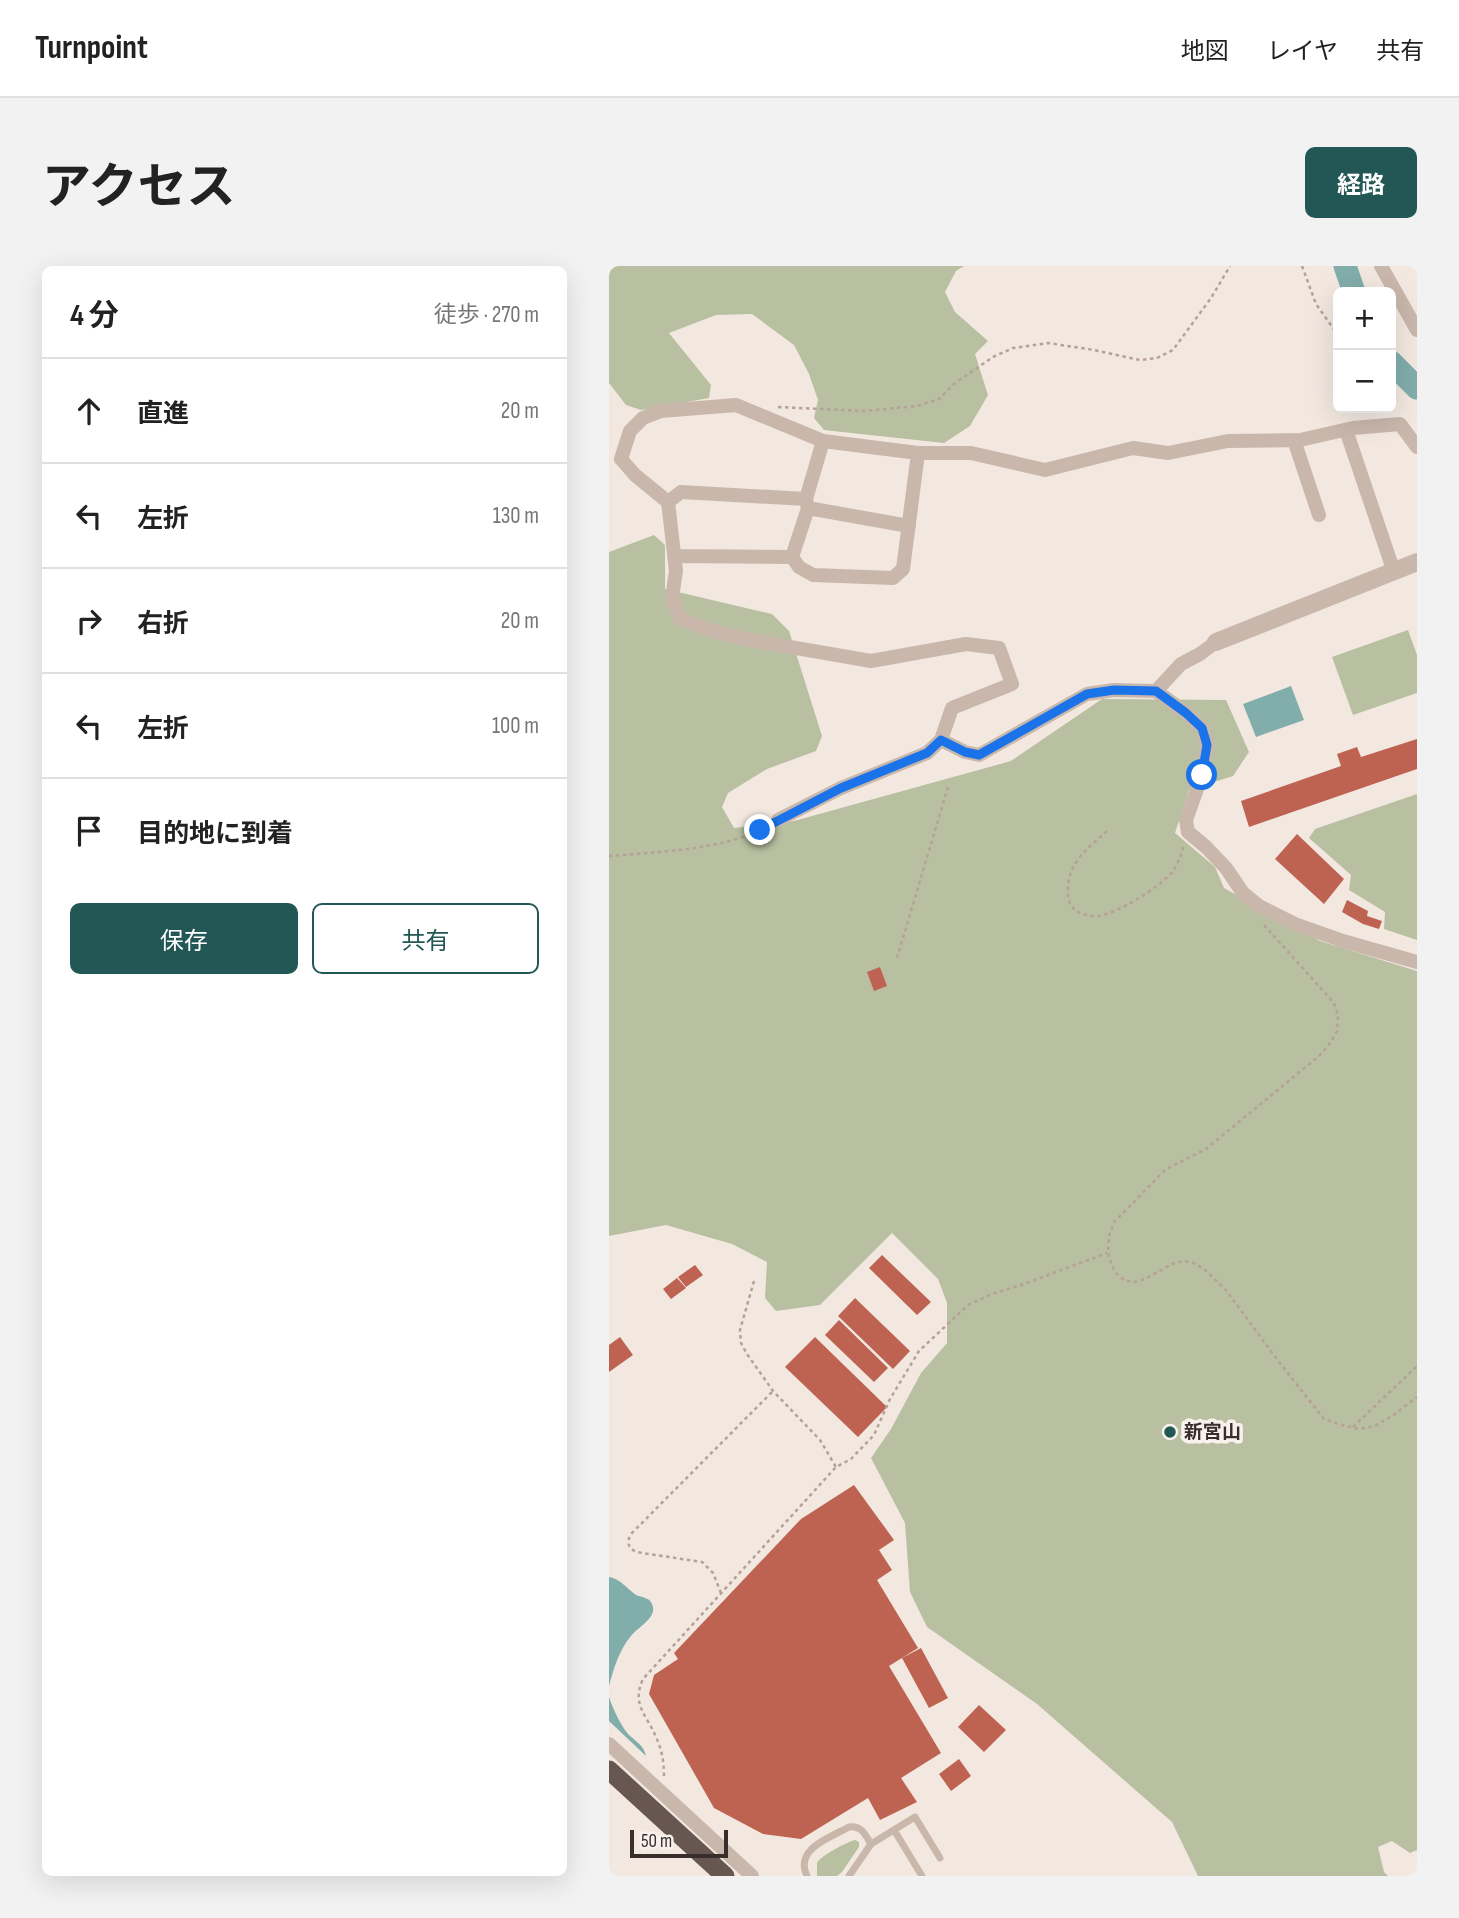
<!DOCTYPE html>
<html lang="ja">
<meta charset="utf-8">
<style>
body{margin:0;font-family:"Sofia Sans Condensed","Noto Sans JP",sans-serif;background:#f2f2f2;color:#222}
.controls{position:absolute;right:21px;top:21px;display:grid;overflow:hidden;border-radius:10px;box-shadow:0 7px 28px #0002}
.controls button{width:63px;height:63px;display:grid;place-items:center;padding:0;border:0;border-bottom:2px solid #e0e0e0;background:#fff;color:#222;font:35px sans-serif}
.scale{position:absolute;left:21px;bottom:18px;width:98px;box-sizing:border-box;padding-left:7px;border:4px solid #382e2b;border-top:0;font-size:19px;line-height:24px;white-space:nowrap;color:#382e2b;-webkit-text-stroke:5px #f9f2ec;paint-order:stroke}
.stop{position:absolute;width:21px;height:21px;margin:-16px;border:5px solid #1a73e8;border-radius:50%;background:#fff}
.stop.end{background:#1a73e8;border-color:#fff;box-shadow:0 2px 7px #0008}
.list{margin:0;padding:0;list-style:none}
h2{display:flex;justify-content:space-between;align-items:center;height:91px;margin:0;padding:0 28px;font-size:30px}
h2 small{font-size:23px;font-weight:400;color:#767676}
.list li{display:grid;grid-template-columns:46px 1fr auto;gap:21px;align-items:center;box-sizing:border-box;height:105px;padding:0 28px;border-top:2px solid #e0e0e0}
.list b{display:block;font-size:26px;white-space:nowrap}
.list em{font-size:23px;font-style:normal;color:#767676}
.actions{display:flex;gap:14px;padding:21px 28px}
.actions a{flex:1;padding:16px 0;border:2px solid #235755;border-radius:10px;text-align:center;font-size:24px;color:#235755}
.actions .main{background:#235755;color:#fff}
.icon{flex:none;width:38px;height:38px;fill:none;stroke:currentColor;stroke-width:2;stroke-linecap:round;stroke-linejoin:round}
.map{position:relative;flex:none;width:808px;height:1610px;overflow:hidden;border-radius:10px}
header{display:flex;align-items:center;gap:42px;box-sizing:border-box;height:98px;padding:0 35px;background:#fff;border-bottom:2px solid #e0e0e0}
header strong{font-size:33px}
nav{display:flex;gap:38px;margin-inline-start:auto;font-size:24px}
.intro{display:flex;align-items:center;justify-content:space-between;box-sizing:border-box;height:168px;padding:0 42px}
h1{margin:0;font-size:49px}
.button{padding:18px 32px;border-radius:10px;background:#235755;color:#fff;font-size:24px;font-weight:700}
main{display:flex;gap:42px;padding:0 42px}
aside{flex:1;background:#fff;border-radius:10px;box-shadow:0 7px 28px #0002}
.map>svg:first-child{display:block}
</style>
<header>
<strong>Turnpoint</strong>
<nav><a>地図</a><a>レイヤ</a><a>共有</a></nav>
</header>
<div class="intro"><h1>アクセス</h1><a class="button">経路</a></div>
<main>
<aside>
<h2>4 分<small>徒歩 · 270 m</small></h2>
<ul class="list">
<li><svg class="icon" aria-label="ahead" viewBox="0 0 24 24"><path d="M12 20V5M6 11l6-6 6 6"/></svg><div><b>直進</b></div><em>20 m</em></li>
<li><svg class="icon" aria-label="left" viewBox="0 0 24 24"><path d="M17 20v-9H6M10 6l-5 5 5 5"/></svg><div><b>左折</b></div><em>130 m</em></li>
<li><svg class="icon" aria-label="right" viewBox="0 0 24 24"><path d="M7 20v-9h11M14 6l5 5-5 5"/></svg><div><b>右折</b></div><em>20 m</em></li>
<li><svg class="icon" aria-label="left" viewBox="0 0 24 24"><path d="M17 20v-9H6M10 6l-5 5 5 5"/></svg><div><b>左折</b></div><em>100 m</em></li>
<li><svg class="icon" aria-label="arrive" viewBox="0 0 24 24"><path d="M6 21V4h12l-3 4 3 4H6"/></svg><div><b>目的地に到着</b></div></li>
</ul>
<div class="actions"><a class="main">保存</a><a>共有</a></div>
</aside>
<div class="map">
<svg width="808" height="1610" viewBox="0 0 808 1610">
<rect width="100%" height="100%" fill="#f2e8e0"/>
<path fill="#b8c0a1" d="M0,0h355l-8,5 -11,21 10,20 33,29 -13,13 13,41 -18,31 -26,17 -120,-13 -10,-12 4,-18 -9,-26 -15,-29 -42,-31 -36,1 -47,18 42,52 -2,13 -68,12 -15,-5 -17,-22z
M45,269l11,10v44l107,25 17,17 33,105 -6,15 -49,18 -39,24 -6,14 12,21 60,-7 217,-60 91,-62 124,1 23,52 -16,24 -44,14 -14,43 40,34 9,21 96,53 97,30v879l-7,3 -18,-12 -14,6 6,25 4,4h-190l-26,-54 -135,-118 -110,-77 -17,-35 -5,-69 -34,-65 20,-29 30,-56 26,-30v-40l-9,-24 -46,-46 -72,72 -44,6 -11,-13 2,-36 -35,-18 -66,-19 -57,11v-684z
M799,364l9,25v38l-64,22 -21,-58z
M808,528v146l-33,-11 1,-17 -36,-22 2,-15 -42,-37 6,-9z
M246,1574l4,2v5l-17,25 -5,4h-20c0,-1 0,-12 0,-13 3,-7 30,-21 38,-23z"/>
<path fill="#81adab" d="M682,420l13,34 -48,17 -13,-33z
M0,1311c12,2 17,11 27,18 7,3 15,2 17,12 2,12 -15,20 -22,29 -11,12 -18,34 -22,50z
M0,1431c4,12 11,27 19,37 7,7 16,11 18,22l-37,-35z"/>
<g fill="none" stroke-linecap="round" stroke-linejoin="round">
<path stroke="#81adab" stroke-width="23" d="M736,0l9,26
M782,96l26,26"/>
</g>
<path fill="#be6252" d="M808,473v30l-168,58 -8,-26 100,-35 -4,-12 20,-7 4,10z
M688,568l47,45 -20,25 -49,-45z
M738,634l21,11 -1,5 15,5 -3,8 -16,-5 -21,-12z
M271,701l7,19 -13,5 -7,-19z
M273,989l49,47 -14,13 -48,-47z
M86,999l8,10 -17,12 -8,-10z
M68,1012l9,10 -15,11 -8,-10z
M246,1032l55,53 -17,18 -55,-53z
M230,1054l49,48 -14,14 -49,-47z
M11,1071l13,18 -24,17v-27z
M206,1071l72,70 -29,30 -73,-70z
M245,1219l40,55 -15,10 13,20 -15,10 41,68 -29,18 52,87 -40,25 16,24 -37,18 -12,-22 -67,41 -38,-5 -49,-26 -65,-114 5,-19 24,-16 -4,-6 127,-134z
M312,1382l27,50 -19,10 -27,-50z
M370,1439l27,25 -22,22 -26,-25z
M350,1493l12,17 -20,15 -12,-17z"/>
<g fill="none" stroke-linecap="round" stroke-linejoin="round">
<path stroke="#b5a197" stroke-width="2.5" stroke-dasharray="3.5 3.5" stroke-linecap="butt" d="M693,0l14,38 22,31
M169,141l86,4 53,-5 22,-7 16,-16 38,-26 20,-9 35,-5 46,7 46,10 17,-2 16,-8 38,-52 19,-32
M498,565c-20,18 -41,33 -39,62 0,5 1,10 5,15 6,6 17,9 25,8 20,-3 61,-28 74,-44 6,-8 9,-16 11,-25
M0,590c48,-4 115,-6 157,-29
M655,659l70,78 4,12 -1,16 -6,11 -12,14 -113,93 -40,20 -52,53 -5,14 -1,17 4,13 5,8 7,6 10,2 11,-3 27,-15 12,-3 10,2 10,6 21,20 54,73 45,57 21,7 14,3 16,-3 20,-12 22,-17
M288,692l51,-171
M145,1015l-14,49 1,13 6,11 26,37 47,49 16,27
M744,1161l64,-61
M112,1327l-8,-20 -11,-11 -66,-10c-8,-5 -9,-8 -6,-17l143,-144
M55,1510c0,-14 -2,-26 -8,-39 -9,-22 -25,-32 -13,-58l193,-212 15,-8 23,-24 16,-36 29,-48 49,-46 24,-11 32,-10 83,-31"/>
<path stroke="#c9b7ac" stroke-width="7" d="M285,1564l28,46
M262,1578l44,-27 25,41
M198,1610c-13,-27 22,-38 42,-49 12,-2 16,7 22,17l-22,32"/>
<path stroke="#c9b7ac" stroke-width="14" d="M772,0l36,64
M737,164l48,142
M685,174l25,75
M59,236l13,-10 125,7
M199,242l101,18
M65,290l118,1 7,10 14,8 80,3 10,-9 15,-116
M183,291l16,-49 -2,-9 17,-58
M547,425l25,-27 19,-10 16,-12
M332,474l24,12 14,3 108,-61 27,-4 42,1 30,22 16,15 5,17 -5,30 -16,45 2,12 18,15 20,21 17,25 16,13 36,18 48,17 74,21
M169,554l63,-32 86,-35 14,-13 11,-32 60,-24 -13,-36 -33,-4 -95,17 -121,-21 -34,-8 -36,-13 -8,-21 4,-27 -8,-69 -33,-27 -14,-16 9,-28 13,-13 18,-7 75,-6 87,36 95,12h53l74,17 88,-22 35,5 60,-12 72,-1 53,-12 47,-4 17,23
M0,1478l143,132"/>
<path stroke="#c9b7ac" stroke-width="18" d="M607,376l201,-80"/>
<path stroke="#685650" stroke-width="19" d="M0,1504l116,106"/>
</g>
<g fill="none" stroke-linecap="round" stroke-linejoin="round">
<path stroke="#1a73e8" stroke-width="9" d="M151,564l81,-42 86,-35 14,-13 24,12 14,3 108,-61 27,-4 42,1 30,22 16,15 5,17 -5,30"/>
</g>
<circle fill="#235755" stroke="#f9f2ec" stroke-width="2.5" cx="561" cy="1166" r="7"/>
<g text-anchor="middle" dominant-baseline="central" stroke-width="7" stroke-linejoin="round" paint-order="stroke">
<g font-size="19" font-weight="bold" fill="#382e2b" stroke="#f9f2ec" text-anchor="start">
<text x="575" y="1166">新宮山</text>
</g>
</g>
</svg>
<div class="controls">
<button>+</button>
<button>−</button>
</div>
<div class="scale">50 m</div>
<div class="stop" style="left:593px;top:509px"></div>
<div class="stop end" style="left:151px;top:564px"></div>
</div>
</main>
